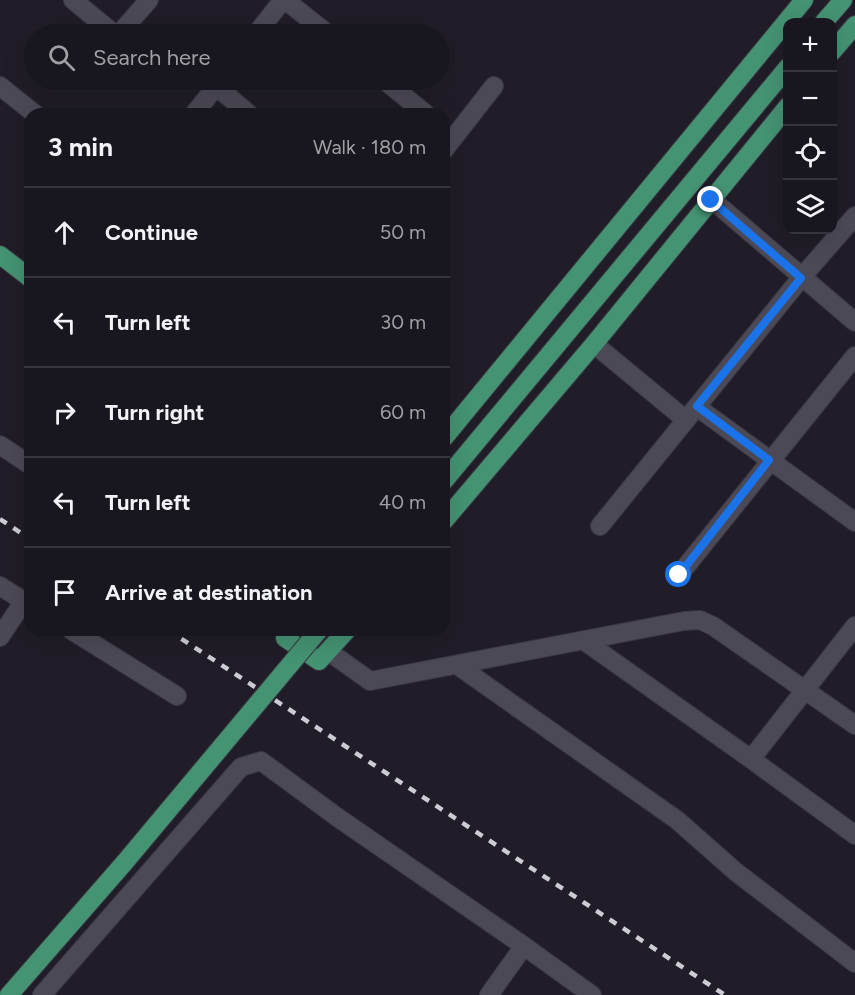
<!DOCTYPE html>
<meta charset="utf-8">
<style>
body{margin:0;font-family:Figtree,sans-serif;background:#25232b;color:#f1f3f6}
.controls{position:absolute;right:18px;top:18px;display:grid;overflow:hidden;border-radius:12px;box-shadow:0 6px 24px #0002}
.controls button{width:54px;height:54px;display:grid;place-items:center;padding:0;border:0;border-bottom:2px solid #36353c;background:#18161e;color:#f1f3f6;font:30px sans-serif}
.stop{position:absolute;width:18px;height:18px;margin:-14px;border:4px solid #1a73e8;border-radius:50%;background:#fff}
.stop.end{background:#1a73e8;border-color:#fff;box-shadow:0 2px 6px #0008}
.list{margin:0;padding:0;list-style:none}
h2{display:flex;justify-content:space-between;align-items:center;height:78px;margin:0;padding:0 24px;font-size:26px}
h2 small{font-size:20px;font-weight:400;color:#9f9fa4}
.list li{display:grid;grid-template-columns:39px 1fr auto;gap:18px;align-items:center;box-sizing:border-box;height:90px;padding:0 24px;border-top:2px solid #36353c}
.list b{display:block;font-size:22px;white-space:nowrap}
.list em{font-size:20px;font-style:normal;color:#9f9fa4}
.icon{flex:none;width:33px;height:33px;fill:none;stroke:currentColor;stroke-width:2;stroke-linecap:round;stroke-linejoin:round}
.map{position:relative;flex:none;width:855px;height:995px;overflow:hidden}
.search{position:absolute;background:#18161e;box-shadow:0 6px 24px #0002;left:24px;top:24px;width:426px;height:66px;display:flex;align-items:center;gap:15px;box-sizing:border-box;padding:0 21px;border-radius:33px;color:#9f9fa4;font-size:22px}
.panel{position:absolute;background:#18161e;box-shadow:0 6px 24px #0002;left:24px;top:108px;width:426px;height:528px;border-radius:18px}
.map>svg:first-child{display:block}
</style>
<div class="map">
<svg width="855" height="995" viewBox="0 0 855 995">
<rect width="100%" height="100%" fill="#201d28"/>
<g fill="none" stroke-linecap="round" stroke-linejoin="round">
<defs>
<path id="minor" d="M73,0l40,33 6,1 30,-34
M285,0l43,34
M256,34l27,-34
M384,80l42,34
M0,86l35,28
M216,86l33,28
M194,114l27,-34
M444,150l50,-64
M711,199l144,123
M594,344l92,76
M697,407l158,115
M0,445l30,20
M600,526l201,-248 54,-62
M679,575l176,-219
M0,586l30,19
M855,626l-104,133 104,76
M71,630l106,66
M0,637l24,-36
M583,640l168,119
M328,651l42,30 314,-60 16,-1 13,6 142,99
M457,665l220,155 59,52 119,91
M524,946l68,49
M42,995l199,-228 20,-6 76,56 187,129 -35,49"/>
<path id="major" d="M824,22l19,-22
M832,52l23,-27
M0,255l30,23
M444,438l360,-438
M444,481l344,-414
M444,521l150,-177 194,-238
M291,630l-6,8 34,23 28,-31
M9,995l116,-133"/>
</defs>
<use href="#minor" stroke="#3a3741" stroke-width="20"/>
<use href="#major" stroke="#3a3741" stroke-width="20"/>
<use href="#minor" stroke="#4c4956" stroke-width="18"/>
<use href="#major" stroke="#449373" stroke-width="18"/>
<path stroke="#cdccd4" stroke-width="4.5" stroke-dasharray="8 8" stroke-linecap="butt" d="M0,519l30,20
M168,630l557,365"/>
<defs>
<path id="major-bridge" d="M125,862l194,-232"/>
</defs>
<use href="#major-bridge" stroke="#3a3741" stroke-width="20" stroke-linecap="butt"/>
<use href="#major-bridge" stroke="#449373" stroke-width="18"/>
</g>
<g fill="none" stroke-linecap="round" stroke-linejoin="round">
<path stroke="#1a73e8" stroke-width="8" d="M679,575l90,-115 -72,-54 104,-128 -90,-78"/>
</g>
</svg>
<div class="controls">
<button>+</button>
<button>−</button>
<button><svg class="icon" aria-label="locate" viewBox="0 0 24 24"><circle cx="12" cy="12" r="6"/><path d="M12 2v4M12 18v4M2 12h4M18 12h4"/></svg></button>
<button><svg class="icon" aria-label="layers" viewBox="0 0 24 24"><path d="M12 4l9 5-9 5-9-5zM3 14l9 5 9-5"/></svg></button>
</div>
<div class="stop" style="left:679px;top:575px"></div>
<div class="stop end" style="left:711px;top:200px"></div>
<div class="search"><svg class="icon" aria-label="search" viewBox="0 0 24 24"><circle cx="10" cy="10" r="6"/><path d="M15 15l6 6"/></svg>Search here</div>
<section class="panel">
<h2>3 min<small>Walk · 180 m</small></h2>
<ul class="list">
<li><svg class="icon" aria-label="ahead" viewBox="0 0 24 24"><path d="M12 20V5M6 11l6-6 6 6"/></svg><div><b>Continue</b></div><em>50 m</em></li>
<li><svg class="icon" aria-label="left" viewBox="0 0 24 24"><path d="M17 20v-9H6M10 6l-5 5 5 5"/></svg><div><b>Turn left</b></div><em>30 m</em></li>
<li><svg class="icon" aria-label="right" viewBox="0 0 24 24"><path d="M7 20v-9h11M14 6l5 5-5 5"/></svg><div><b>Turn right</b></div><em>60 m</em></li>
<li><svg class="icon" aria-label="left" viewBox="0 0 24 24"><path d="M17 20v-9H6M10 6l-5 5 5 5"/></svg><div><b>Turn left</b></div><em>40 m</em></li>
<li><svg class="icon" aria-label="arrive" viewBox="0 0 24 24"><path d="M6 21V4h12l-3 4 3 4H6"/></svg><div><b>Arrive at destination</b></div></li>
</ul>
</section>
</div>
